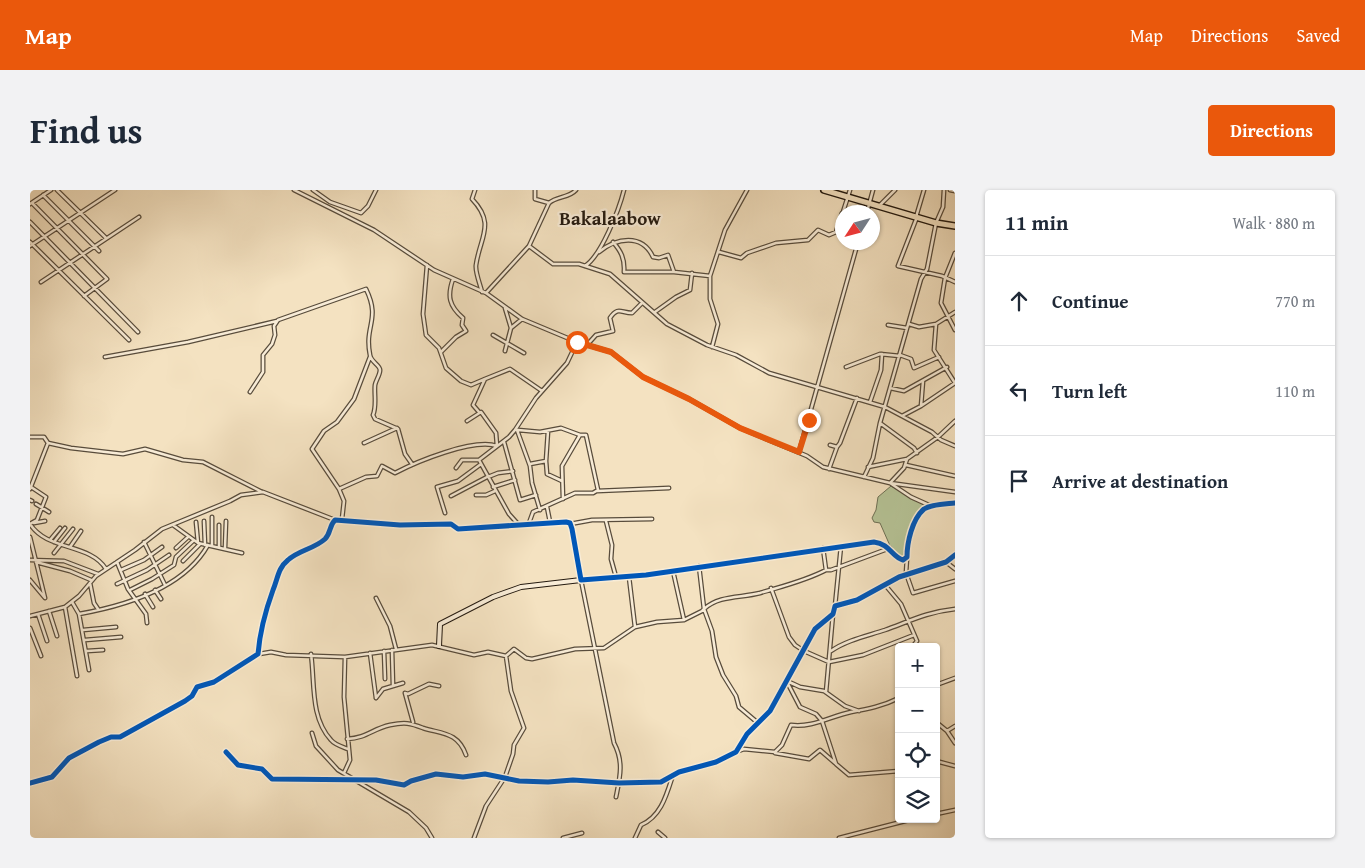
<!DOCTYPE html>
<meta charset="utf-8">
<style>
body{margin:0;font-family:"Gentium Book Plus",serif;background:#f2f2f3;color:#1f2937}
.controls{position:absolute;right:15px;bottom:15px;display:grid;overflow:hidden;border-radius:5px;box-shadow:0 1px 4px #0004}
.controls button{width:45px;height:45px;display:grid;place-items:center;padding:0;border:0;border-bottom:1px solid #e0e1e3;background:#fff;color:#1f2937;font:25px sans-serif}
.compass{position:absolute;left:805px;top:15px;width:45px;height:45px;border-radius:50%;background:#fff;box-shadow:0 1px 4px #0004;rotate:234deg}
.stop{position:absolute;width:15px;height:15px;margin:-11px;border:4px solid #ea580c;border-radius:50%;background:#fff}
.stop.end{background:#ea580c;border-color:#fff;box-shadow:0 1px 5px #0008}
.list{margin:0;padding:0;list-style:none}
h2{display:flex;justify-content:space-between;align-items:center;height:65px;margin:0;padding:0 20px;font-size:21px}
h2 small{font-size:16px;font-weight:400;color:#747a83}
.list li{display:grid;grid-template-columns:32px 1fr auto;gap:15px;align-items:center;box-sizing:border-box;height:90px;padding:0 20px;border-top:1px solid #e0e1e3}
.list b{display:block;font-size:19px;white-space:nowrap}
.list em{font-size:16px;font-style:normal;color:#747a83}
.icon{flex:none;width:28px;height:28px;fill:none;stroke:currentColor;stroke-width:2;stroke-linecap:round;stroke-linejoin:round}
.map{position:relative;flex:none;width:925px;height:648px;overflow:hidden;border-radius:5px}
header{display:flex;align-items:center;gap:30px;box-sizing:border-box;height:70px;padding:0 25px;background:#ea580c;color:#fff}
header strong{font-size:24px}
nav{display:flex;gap:28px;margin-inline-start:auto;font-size:18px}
.intro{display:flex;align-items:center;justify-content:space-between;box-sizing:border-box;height:120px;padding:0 30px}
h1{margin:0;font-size:35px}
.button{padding:12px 22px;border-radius:5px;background:#ea580c;color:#fff;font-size:18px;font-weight:700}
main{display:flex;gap:30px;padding:0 30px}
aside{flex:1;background:#fff;border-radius:5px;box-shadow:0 1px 4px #0004}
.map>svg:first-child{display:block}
</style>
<header>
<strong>Map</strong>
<nav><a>Map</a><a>Directions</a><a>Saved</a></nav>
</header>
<div class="intro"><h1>Find us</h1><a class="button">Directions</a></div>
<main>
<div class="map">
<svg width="925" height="648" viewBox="0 0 925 648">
<rect width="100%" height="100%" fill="#f4e2c1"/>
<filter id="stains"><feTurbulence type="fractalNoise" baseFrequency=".004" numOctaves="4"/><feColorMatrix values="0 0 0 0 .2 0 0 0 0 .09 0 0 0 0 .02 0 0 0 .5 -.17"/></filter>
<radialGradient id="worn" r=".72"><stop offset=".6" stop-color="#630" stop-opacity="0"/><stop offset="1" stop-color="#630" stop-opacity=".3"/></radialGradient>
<path fill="#b6c497" stroke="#6d6f54" d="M861,296l33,19 1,2 -15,25 -3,24 -4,3 -12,-11 -11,-25 -6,-1 -2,-4 4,-8 2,-13z"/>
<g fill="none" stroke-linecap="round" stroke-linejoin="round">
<defs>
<path id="street" d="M27,0l49,48
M264,0l80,40 60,40 52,23 36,26 55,23 34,10 32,25 46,22 51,29 67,28 16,11 67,16 21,14 20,9
M283,0l17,12 31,11 7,-7 8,-16
M445,0l-3,9c24,25 8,38 4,66 -1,7 4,19 6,27
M505,0v9l14,4
M920,0l5,1
M13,5l56,56
M2,13l75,76 -23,17
M0,14l21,-14
M849,16l16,-16
M813,22l7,-22
M837,22l6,-22
M886,27l8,-27
M887,27l-19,49 44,10 13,6
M0,32l108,110
M0,52l99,98
M583,52c8,9 12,17 11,30h50l36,4
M0,56l85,-56
M499,56l20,-43c8,-7 20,-5 27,-13
M569,62c17,-14 43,-19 54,5l6,1 9,-3 6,17
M689,62l22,6 6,-5 29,-10 32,-3 10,-10 11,5 7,-3 6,-19
M925,63l-10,25 -4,25 14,27
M397,75l-4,49 3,21 13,13 7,20 15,13 10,4 14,-6
M555,76c16,-10 34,-56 39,-76
M11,92l98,-65
M456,103l43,-47 24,18h26l31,10 57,50 40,21 29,10 33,18 116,34 47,25 9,8 14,6
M475,118l6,20
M625,122l21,-15 14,-7 2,-17
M879,134l10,3 17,-3
M858,135l19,3
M463,145l31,18
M557,155l9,-10 17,-4 -3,-13c8,-12 11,-5 22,-5l10,-10
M682,157l6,-23 -8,-25v-23l15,-46 22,-40
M475,161l6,-23 11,-9
M411,162l15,-15 10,-6 -4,-6 1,-7c-14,-12 -16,-22 -10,-39
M870,165l11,4 3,9 25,-11
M75,167l83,-15 89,-21
M816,177l34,-13 20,2
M925,193l-21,-33 2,-26 19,-12
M860,198l14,3 43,-24
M220,202l13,-20v-17l9,-11 3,-9 -1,-9 4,-6 88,-31c15,31 -2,36 4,66 1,7 10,10 10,15 0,5 -4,10 -5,15 -1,9 2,21 -2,30l2,4 23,10 7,25 7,10
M840,212l11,-32 1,-16
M891,216l2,-25
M449,222l-6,-7 12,-26 25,-10 32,22
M872,226l19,-10 34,-23
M925,231l-17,16 -31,22 -3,9 -14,15 65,9
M487,240l13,36 2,17 8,27
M488,240l22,2 21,-4 19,7h6l12,55 -5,3h-18l-42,19 -4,11
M0,247h14l4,6 23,5 52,6 22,-5 38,11 20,2 59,30
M474,252l16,58 16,-5
M334,253l33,-15
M800,255l7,2 3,-4 17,-45
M769,262l59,-210
M887,263l-3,-5 -34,-25 41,-144 6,-10 9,-46 7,-16 1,-17
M516,271l2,-30
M500,274l16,-3 1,13 15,7
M876,275l49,11
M838,277l39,-8
M426,278l6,-8h17
M799,279l8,-22
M458,287l10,-4 15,-2
M834,287l9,-19 7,-35
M1,297l15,10 -9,23 -7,4c17,27 60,19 76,45
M463,297l22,-7
M0,299l18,-46
M309,299l-27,-40 12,-18 13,-9 17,-23 16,-42
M567,301l72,-3
M446,305h10l9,-4
M421,306l36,-19
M533,309l-1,-33 18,-31
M0,310l2,1
M6,314l13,8
M517,317l3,15
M415,323l-8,-26 21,-6 23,-17
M312,329l2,-18 -5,-12 27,-12 11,-1 5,-10 13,7c21,-11 78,-35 102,-27l-1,-13 -15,-21 -14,9
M174,331l1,24
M576,331l6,24 -1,14 5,18
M166,332l2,21
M4,333l11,-2
M488,334l-9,-10 -30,-54 30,-23 6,-7 21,-32 31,-35 10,-21
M540,334l22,-4 60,-1
M143,335l25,18 44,10
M0,347l15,61 -15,-18
M20,350l10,-12
M24,352l11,-14
M114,352l21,43
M182,356v-29
M40,357l11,-16
M189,357v-22
M146,358l12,-11
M195,358l1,-27
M24,363l19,-24
M877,368l-1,15 7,20 42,-12
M0,370l34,1 34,13
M153,371l17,-17
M6,372l34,9 21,9
M87,372l11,27 18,25 1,9
M916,372l9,7
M91,380l23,-10 18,-13
M796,380h5l59,-22
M643,381l11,49
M599,387l6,50
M551,390l33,163c10,19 6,34 2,54
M60,393l4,20 4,6
M87,394l30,-14 22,-15
M856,396l15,18 16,37 -5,6
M741,398l18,49 6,8 9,6 25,11 34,-7 51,-20
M100,400l22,-11 22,-14 2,-8 18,-17
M125,400l6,9
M115,404l8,13
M346,408l14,28 6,23
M42,412l7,12 10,56
M805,416l6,-60
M35,417l12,69
M19,421l8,25
M8,424l9,27
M49,424c45,-8 105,-26 129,-69
M0,426l35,-9 14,-11 17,-20 39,-26 27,-21 68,-28 11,-6 22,-3 72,28
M0,438l11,28
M53,440l33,-3
M55,450l36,-3
M362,460l1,36
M57,461l16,-1
M354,461l1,28
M801,461c16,-11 36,-15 54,-21 25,-9 42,-18 70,-21
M340,463l6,45
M229,464l12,-2 15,3 59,2 87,-12 42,10 14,-3 18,4 8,-7 12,9 6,1 43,-10 29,-1 31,-21 22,-5 27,-2 18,-9 2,-2 -5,-43
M281,464c4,29 -1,63 20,86 4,5 12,7 17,9
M756,490l14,27 16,7 6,7 14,43 13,11 50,-4
M757,491l13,6 24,4 21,15 14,5
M906,495l19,-7
M796,502l7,-78
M346,508l7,-9 20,-6
M383,532l-8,-29 3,1 21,-10 10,2
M906,532l11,9
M728,533l-19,-16 -3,-11 -13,-21 -7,-18 -4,-26 -8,-22c15,-14 37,-11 56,-16 23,-7 45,-12 66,-23l-3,-22
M925,536l-8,5 8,12
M282,543l4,13 22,24 71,42 17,16 6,10
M317,549c20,-1 25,-10 43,-14 15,-3 20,-2 33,3 19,6 35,4 43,27
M196,562l12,13 24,4 10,10 104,1 28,5 7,-4 25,-7 27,3 22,-3 34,7 29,1 25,-2 46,3 42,-1 18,-10 37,-10 20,-10 11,-18 23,-23 45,-82 18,-15 2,-8 22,-6 42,-23 47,-15 9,-7
M706,562l8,-3 31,3 7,-7 9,-20c21,3 40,-9 60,-13 17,-3 32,-6 48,-14
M745,563l34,6 11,-9 15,13
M906,571l19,5
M314,583l6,-13 -6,-63 1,-40
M0,593l22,-6 17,-19 30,-16 12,-5h9l65,-36 7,-5 5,-9 17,-5 44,-28c2,-24 7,-42 15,-64 5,-12 5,-22 15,-30 11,-10 26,-11 37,-21 6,-6 4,-13 10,-19l65,5 51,-1 7,5 108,-7 4,1 2,6 9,51 65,-5 228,-33c16,2 18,15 29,18l4,-3c0,-14 5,-38 17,-48 8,-5 22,-5 31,-6
M906,624l19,-4
M628,642l7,6
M444,648l12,-32 19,-29 8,-23 1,-9 10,-17 -13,-37 -5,-35
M533,648l19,-5
M605,648l6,-13c19,-8 25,-28 31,-47
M809,648l74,-19"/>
<path id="secondary" d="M409,456l1,-22 53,-27 28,-10 60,-7"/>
<path id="primary" d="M794,0l112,33 19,3"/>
</defs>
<use href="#street" stroke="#584c3c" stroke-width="5"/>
<use href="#secondary" stroke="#241a10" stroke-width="6"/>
<use href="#primary" stroke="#241a10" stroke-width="8"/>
<use href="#street" stroke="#f8ecd7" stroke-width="2.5"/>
<use href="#secondary" stroke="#f8ecd7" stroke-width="4"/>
<use href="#primary" stroke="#f4e2c1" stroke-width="5"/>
<defs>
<path id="cycleway" d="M196,562l12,13 24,4 10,10 104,1 28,5 7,-4 25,-7 27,3 22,-3 34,7 29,1 25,-2 46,3 42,-1 18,-10 37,-10 20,-10 11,-18 23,-23 45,-82 18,-15 2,-8 22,-6 42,-23 47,-15 9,-7
M0,593l22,-6 17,-19 30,-16 12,-5h9l65,-36 7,-5 5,-9 17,-5 44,-28c2,-24 7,-42 15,-64 5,-12 5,-22 15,-30 11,-10 26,-11 37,-21 6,-6 4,-13 10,-19l65,5 51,-1 7,5 108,-7 4,1 2,6 9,51 65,-5 228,-33c16,2 18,15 29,18l4,-3c0,-14 5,-38 17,-48 8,-5 22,-5 31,-6"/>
</defs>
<use href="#cycleway" stroke="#f8ecd7" stroke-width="8"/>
<use href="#cycleway" stroke="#0057b8" stroke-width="5"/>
</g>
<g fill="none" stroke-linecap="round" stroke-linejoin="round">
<path stroke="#ea580c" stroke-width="6" d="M547,152l34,10 32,25 46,22 51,29 59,24 10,-32"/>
</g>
<g text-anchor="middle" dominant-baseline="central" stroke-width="4.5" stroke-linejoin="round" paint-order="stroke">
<g font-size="19" font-weight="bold" fill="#241a10" stroke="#f8ecd7">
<text x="580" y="28">Bakalaabow</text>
</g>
</g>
<rect width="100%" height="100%" filter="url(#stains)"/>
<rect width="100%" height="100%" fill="url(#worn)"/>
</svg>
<div class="controls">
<button>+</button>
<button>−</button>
<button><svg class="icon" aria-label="locate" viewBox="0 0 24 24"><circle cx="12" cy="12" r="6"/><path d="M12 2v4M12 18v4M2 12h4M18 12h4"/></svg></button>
<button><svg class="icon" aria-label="layers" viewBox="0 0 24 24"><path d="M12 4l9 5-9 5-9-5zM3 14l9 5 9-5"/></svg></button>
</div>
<svg class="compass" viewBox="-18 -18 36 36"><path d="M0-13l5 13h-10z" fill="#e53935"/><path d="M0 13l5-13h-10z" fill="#747a83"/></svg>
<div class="stop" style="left:547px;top:152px"></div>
<div class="stop end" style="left:779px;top:230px"></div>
</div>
<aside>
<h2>11 min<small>Walk · 880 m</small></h2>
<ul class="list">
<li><svg class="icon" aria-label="ahead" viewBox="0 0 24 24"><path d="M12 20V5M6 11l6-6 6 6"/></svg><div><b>Continue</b></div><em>770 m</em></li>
<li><svg class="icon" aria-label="left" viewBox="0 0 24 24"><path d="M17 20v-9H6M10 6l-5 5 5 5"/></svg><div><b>Turn left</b></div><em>110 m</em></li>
<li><svg class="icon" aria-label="arrive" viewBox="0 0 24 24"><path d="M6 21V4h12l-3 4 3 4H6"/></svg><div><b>Arrive at destination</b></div></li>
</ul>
</aside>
</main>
